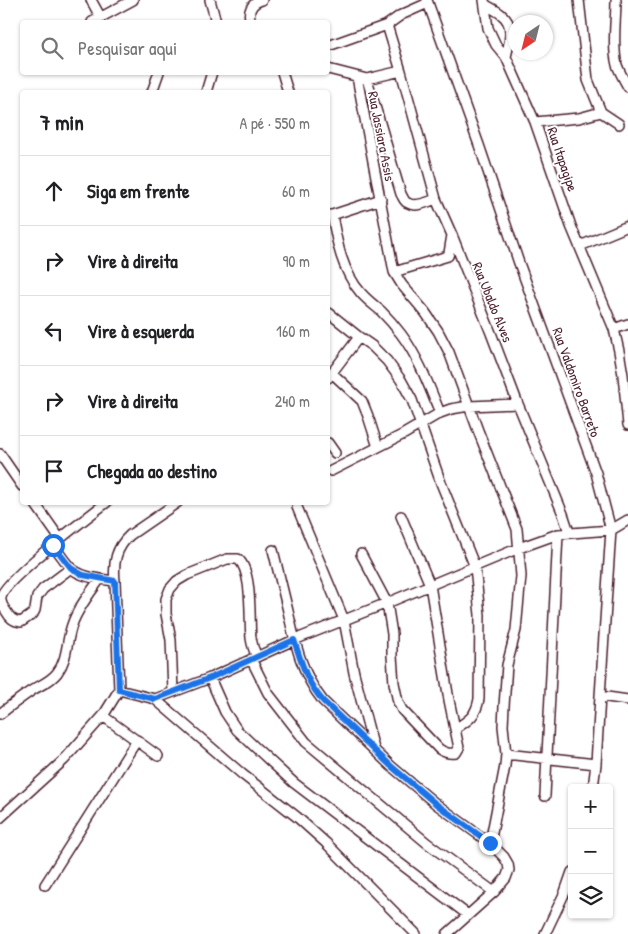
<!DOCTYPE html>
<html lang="pt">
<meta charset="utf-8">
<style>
body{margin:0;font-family:"Patrick Hand",sans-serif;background:#f6f6f6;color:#202124}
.controls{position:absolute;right:15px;bottom:15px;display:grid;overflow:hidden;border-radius:5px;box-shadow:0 1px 4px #0004}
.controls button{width:45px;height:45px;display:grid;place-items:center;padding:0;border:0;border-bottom:1px solid #e0e0e0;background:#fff;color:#202124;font:25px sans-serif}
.compass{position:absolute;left:508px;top:15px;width:45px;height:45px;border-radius:50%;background:#fff;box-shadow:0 1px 4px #0004;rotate:215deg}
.stop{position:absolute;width:15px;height:15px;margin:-11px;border:4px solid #1a73e8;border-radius:50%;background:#fff}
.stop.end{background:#1a73e8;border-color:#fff;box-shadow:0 1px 5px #0008}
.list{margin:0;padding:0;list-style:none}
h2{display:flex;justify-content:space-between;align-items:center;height:65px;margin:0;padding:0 20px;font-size:21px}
h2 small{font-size:16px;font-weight:400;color:#757577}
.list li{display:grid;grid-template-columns:32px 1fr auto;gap:15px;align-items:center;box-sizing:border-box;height:70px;padding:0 20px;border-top:1px solid #e0e0e0}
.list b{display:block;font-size:19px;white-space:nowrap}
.list em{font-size:16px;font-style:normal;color:#757577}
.icon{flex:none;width:28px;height:28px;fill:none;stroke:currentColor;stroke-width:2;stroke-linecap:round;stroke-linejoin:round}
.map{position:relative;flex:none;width:628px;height:934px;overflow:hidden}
.search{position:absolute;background:#fff;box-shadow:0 1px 4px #0004;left:20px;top:20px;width:310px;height:55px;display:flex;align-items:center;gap:12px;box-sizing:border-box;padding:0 18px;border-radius:5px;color:#757577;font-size:19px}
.panel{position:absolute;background:#fff;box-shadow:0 1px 4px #0004;left:20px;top:90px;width:310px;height:415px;border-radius:5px}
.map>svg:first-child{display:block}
</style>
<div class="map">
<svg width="628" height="934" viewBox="0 0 628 934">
<rect width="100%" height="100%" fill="#fff"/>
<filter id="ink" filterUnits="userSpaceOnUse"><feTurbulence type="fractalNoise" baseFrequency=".02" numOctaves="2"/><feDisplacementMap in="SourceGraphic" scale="10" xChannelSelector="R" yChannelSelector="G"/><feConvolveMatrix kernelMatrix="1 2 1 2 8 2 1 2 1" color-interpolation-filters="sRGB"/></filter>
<g filter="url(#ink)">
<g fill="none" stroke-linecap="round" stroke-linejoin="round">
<defs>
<path id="minor" d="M91,0l10,18
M210,0l6,22
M427,0l52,145 40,118 77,210 15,57 -11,166 -4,68 -3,24
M484,0l4,28 8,17 10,12 29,65 36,104 43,103 5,22 4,24 5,50
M579,0l9,80 13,32 18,12
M616,0c0,20 -4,46 1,65 3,8 7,15 11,22
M485,4c5,4 12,6 17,11 13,10 7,28 4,42
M92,22l41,-22
M251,22c-4,-10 0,-19 11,-22
M387,25l14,46
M328,46l59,-21 14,-10 27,-12
M328,69l39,10 34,-8 35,128 16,36 39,98 27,71 45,110 6,18
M282,72l6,20
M367,79l34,115c2,3 3,8 7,9 8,5 20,-1 28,-4
M152,92l7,-20
M206,92l6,-20
M535,122l44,-4 22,-6
M328,215h4l49,-16
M332,215c5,28 10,56 29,78 6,7 13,12 20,18 7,7 14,15 20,23 18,24 28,52 39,79
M580,246l48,-20
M394,272l54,-16 1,-3 3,-18
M329,313l30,24 13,9 15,15 14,19 11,20 29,83 34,84 5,48 -1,84c-3,17 -10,21 -24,30
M614,329l14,-5
M332,373l30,28 6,15 10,31
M328,378l31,-41
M328,443l7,10
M0,454l22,32
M331,471l73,-37 36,-21 11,-4 18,-3 49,-2
M34,502l26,37
M297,507l47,113 10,53 20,76
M53,545c6,7 11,16 17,22 11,11 31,12 45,14
M273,550c5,20 10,40 15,61 7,32 14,64 35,90l68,65 45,38 54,39 15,-77 1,-12 -3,-28 1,-20 3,-41 9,-35 5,-54 -4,-47 -38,-96 -30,-81 -11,-21 -13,-19 -23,-27 -8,-13 -37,-195
M361,554l26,49 5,31v22l2,27 4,19 4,8 37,39c6,4 10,5 17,4l3,-5 -10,-48 -19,-115 -29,-69
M71,568l-28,21 -6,8 -2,13 -2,4 -12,8c-8,-1 -11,-4 -15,-11 -3,-4 -6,-8 -5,-14 2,-16 88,-81 106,-95
M251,659l17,34 38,49 121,101 67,49
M210,678l15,34 12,18 19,18 38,35 174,132
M119,690l36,9 55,-21 84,-38 93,-37 132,-55 39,-14 53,-4 17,-10
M173,692l-2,-52 -5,-26v-15l4,-10 7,-8 10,-6 40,-16h11c15,12 11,60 13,79 1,7 3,13 6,19
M600,696l28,4
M155,699l87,75 55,43 29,26 90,91
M0,714c10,-8 21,-16 31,-23 9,-6 19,-9 26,-18 11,-14 9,-31 15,-48 5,-16 18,-32 28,-46
M103,716l55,40
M506,754l90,10
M545,796l13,-262
M0,818l64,-58 39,-44 16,-26 -4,-109c-2,-19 1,-33 15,-46l48,-33
M45,885l92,-145
M447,934l47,-42 12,-14 3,-8 -1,-6 -4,-7 -14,-14
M545,934l20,-42 7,-20"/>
</defs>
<use href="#minor" stroke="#4a1f2b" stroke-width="12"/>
<use href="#minor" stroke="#fff" stroke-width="9"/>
</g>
</g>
<g fill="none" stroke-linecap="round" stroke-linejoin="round" filter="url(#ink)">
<path stroke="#1a73e8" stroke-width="6" d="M53,545l18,23 12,7 32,6 4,109 36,9 55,-21 84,-38c8,24 12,41 29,61l68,65 45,38 54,39"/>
</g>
<g text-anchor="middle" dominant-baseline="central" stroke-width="4" stroke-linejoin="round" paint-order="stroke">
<g font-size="14" fill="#4a1f2b" stroke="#fff">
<text transform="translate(382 136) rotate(79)">Rua Jassiara Assis</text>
<text transform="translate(563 159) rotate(71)">Rua Itapagipe</text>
<text transform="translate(493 302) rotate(68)">Rua Ubaldo Alves</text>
<text transform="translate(577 382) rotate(70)">Rua Valdomiro Barreto</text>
</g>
</g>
</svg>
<div class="controls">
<button>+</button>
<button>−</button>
<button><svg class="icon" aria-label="layers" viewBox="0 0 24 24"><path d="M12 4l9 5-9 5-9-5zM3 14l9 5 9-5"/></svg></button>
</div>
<svg class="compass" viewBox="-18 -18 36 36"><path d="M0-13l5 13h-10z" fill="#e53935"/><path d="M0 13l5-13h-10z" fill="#757577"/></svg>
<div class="stop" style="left:53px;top:545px"></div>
<div class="stop end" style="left:490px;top:843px"></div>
<div class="search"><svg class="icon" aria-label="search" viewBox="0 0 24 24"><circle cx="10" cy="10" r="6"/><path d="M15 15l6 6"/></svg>Pesquisar aqui</div>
<section class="panel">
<h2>7 min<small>A pé · 550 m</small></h2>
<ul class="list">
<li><svg class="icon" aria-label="ahead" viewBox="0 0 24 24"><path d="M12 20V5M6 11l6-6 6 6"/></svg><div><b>Siga em frente</b></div><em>60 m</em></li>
<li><svg class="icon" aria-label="right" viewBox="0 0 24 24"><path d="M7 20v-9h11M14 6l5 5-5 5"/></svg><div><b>Vire à direita</b></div><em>90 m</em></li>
<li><svg class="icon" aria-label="left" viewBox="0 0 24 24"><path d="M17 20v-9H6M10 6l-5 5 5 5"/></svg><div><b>Vire à esquerda</b></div><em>160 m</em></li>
<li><svg class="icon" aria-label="right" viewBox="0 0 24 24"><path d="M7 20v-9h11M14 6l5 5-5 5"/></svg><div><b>Vire à direita</b></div><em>240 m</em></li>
<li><svg class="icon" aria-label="arrive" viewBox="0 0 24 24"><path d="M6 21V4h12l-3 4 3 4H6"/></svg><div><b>Chegada ao destino</b></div></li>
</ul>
</section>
</div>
